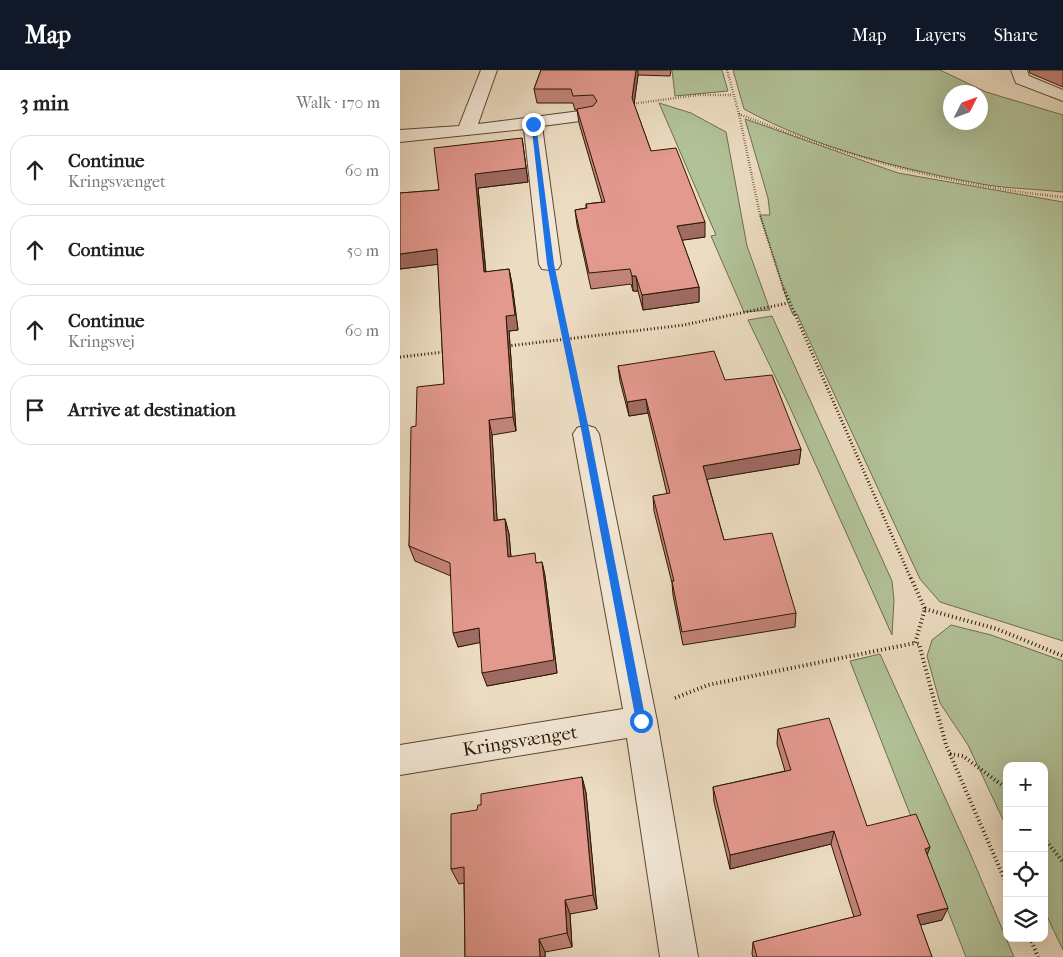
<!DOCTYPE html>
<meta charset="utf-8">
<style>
body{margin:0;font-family:"IM FELL French Canon",serif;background:#f6f6f6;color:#222}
.controls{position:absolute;right:15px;bottom:15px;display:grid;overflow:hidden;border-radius:10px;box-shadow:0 5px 20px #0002}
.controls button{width:45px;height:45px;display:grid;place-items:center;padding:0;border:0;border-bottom:1px solid #e0e0e0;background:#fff;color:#222;font:25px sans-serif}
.compass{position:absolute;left:543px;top:15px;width:45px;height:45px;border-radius:50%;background:#fff;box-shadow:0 5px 20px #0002;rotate:48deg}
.stop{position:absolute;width:15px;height:15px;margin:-11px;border:4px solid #1a73e8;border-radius:50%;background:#fff}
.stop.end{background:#1a73e8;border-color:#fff;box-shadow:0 1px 5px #0008}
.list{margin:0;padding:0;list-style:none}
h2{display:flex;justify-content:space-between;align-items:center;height:65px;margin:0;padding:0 20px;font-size:21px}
h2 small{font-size:16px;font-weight:400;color:#767676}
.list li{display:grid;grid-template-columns:32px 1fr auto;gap:15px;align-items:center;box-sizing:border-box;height:70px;margin:0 10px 10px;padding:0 10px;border:1px solid #e0e0e0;border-radius:20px}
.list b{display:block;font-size:19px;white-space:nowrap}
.list p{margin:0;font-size:16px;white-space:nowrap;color:#767676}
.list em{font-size:16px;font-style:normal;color:#767676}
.icon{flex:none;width:28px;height:28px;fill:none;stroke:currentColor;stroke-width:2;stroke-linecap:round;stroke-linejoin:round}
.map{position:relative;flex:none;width:663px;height:887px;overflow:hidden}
header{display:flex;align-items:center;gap:30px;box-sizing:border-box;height:70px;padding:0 25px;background:#111827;color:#fff}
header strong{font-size:24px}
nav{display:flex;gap:28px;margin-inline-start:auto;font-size:18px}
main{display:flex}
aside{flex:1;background:#fff}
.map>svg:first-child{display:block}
</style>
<header>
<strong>Map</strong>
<nav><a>Map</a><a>Layers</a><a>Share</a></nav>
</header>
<main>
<aside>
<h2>3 min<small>Walk · 170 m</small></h2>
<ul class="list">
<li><svg class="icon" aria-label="ahead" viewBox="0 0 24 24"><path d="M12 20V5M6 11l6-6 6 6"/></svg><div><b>Continue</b><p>Kringsvænget</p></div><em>60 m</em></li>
<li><svg class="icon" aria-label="ahead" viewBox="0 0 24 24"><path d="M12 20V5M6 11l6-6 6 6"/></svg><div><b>Continue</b></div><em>50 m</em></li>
<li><svg class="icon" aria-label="ahead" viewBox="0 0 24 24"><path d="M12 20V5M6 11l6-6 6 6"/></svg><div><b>Continue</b><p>Kringsvej</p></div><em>60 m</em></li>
<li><svg class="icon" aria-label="arrive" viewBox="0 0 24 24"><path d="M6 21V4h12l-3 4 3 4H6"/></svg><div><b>Arrive at destination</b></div></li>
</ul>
</aside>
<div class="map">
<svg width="663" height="887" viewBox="0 0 663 887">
<rect width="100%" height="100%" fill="#ecdcc2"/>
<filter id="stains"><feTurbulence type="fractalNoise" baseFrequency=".004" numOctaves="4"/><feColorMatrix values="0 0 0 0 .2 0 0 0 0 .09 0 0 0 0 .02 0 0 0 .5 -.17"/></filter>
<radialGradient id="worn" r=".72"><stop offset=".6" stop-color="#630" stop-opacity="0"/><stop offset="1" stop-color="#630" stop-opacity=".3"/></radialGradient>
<path fill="#b2c298" stroke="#6e6d4c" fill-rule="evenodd" d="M272,0h50l6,21 -53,5z
M333,0h207l46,22 77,23v77c-25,-3 -51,-3 -76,-7 -82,-15 -170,-36 -243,-76zM550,22h30v30h-30z
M259,33l32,10 35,19 21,114 23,64 -26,2 -33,-76 5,-1z
M345,49l153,54 165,29v439l-123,-39 -20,-23 -123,-265 -4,1 -5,-12 -28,-88h10l-2,-17z
M372,246l120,265 2,19 -2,35 -104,-232 -40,-83z
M551,555l40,10 72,26v289l-19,-40v-144h-37v62l-39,-83 -28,-42 -13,-47 5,-16z
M480,584l90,199 44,104h-48l-116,-296z"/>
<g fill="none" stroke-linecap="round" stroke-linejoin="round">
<defs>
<path id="minor" d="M81,0h16l-19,54 110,-14 6,1 3,4 -3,4 -6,1 -46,6 19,138 -3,5 -8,1 -8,-1 -3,-5 -15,-135 -124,13v-12l59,-4z
M611,0h16l2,6 34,14v11l-47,-18z
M186,355l9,3 4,6 58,287 41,236h-38l-33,-219 -227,37v-30l223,-36 -50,-275 4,-6z"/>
</defs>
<use href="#minor" stroke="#5b4930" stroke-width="2"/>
<path stroke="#2b1800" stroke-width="2.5" stroke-dasharray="0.5 2" stroke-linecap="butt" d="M327,0l12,44 21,101 24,75
M231,34l67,-9h34
M339,44c105,42 211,72 324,83"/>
<path stroke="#2b1800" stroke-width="3" stroke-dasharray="1 2.5" stroke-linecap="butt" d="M384,219l127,290
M156,221l23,114
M108,276l176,-21 104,-22
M0,287l44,-5"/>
<path stroke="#2b1800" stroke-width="4" stroke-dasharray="1 3" stroke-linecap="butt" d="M511,508l14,31 -10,34 4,1 27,101 61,140
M525,539l72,20 66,27
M275,628l33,-13 207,-42
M550,684l13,2 44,33
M644,768l19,24
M630,868l8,19"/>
<use href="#minor" fill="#f3e8d7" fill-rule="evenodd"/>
</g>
<path fill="#c3847a" stroke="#2b1800" d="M141,0h130l-1,6 -32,-1 -4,29 17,47 54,86 -23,3 17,47v15l-56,8 -5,-19h-5l-2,-7 -40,5 -14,-64 -2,-15 11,-2v-4l16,-2 -23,-79 -2,-13h-2l-2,-7h-36l-3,-14z
M629,0h34v17l-33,-14z
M122,68l6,44 -50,6 8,84 23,-3 3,15 6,46 -9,1 7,100 -24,4 5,85 8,-1 4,15 2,23 26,6 5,-1 3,14 12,97 -70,13 -7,-44 -22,5 -7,-71 -36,-15 -6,-15 7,-120 28,-42 -6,-120 -38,5v-76l39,-3z
M218,296l107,14 76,69 -2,15 -92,15 17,61 72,73 -1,14 -112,18 -10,-50 -1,-12 -18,-72 -1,-15 14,-2 -19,-81 -19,3 -9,-35z
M378,659l89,97 63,21 -3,7 15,66 -22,5 12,32h-179l-1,-3 1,-12 101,-25 -23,-73 -101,25 -16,-67 -1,-15 72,-16 -8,-27z
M182,707l4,16 11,116 -27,5 2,33 -27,5v5h-80l-1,-74 -5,1 -8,-15 26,-59z"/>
<path fill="#9f6b63" stroke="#2b1800" d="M236,0h2v5l-5,37 -1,-14z
M122,68l6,44 -50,6 9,99 -3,-15 -9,-98z
M305,152v15l-28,4v-15z
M37,179l4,15 -41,5v-15z
M109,199l3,15 6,46 -9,1 7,100 -3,-14 -7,-101z
M232,206h4l2,15h-5z
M299,217v15l-56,8 -1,-15z
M246,329l2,14 -19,3 -2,-14z
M89,350l3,15 6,100 -4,-14z
M401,379l-2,15 -96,16v-14z
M105,449l4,15 3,37 -4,-14z
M142,492l3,14 12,97 -70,13 -5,-13z
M79,558l4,14 -25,5 -5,-14z
M182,707l4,16 11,116 -4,-14z
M434,761l-3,13 -101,25v-14z
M530,777l-5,14v-12z
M165,830l5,14 2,33 -5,-14z
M548,838l-6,12 -30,7 5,-12z
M139,869l6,13v5h-5z"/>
<path fill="#e3998e" stroke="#2b1800" d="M141,0h95l-4,28 19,53 25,-3 29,74 -28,4 22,61 -57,8 -6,-19h-4l-2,-7 -41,4 -14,-63 12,-2 -1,-4 19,-2 -28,-93 16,-3 4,-5 -4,-6 -20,1 -2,-7h-37z
M122,68l4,30 -51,6 9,98 25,-3 6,46 -9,1 7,101 -24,3 5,101 11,-2 3,38 27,-4 1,10 6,-1 12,98 -72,13 -3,-45 -26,5 -3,-70 -41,-17 2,-119 5,-1 1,-39 27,-3 -7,-135 -37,5v-61l39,-3 -5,-42z
M314,281l11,29 47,-5 29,74 -98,17 21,74 48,-7 24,80 -114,19 -10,-51h2l-21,-85 17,-3 -24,-94 -19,3 -9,-36z
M429,648l38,108 49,-12 14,33 -5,2 23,59 -31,7 15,42h-175l-4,-15 108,-27 -27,-84 -104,24 -17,-68 78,-17 -13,-41z
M182,707l11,118 -28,5 2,33 -28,6 1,18h-75l-1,-90 -13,2v-55l26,-4 1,-5h3v-11z"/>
<path fill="#1a73e8" d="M131,52l5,2 18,140 36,170 56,287 -5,4 -5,-4 -54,-287 -35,-170z"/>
<g text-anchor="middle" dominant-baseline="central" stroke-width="4" stroke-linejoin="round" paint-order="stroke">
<g font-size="19" fill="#2b1800" stroke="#f3e8d7">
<text transform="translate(120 671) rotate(-9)">Kringsvænget</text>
</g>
</g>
<rect width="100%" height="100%" filter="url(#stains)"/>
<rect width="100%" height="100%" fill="url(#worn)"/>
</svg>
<div class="controls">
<button>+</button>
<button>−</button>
<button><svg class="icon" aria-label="locate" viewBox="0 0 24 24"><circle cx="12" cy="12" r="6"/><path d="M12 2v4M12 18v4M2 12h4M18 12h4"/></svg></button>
<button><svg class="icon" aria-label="layers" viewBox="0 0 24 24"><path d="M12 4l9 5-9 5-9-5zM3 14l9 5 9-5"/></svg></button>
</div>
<svg class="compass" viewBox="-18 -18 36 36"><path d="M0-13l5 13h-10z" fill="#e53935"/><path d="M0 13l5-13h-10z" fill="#767676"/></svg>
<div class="stop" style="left:241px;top:651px"></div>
<div class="stop end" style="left:133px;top:54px"></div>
</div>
</main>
